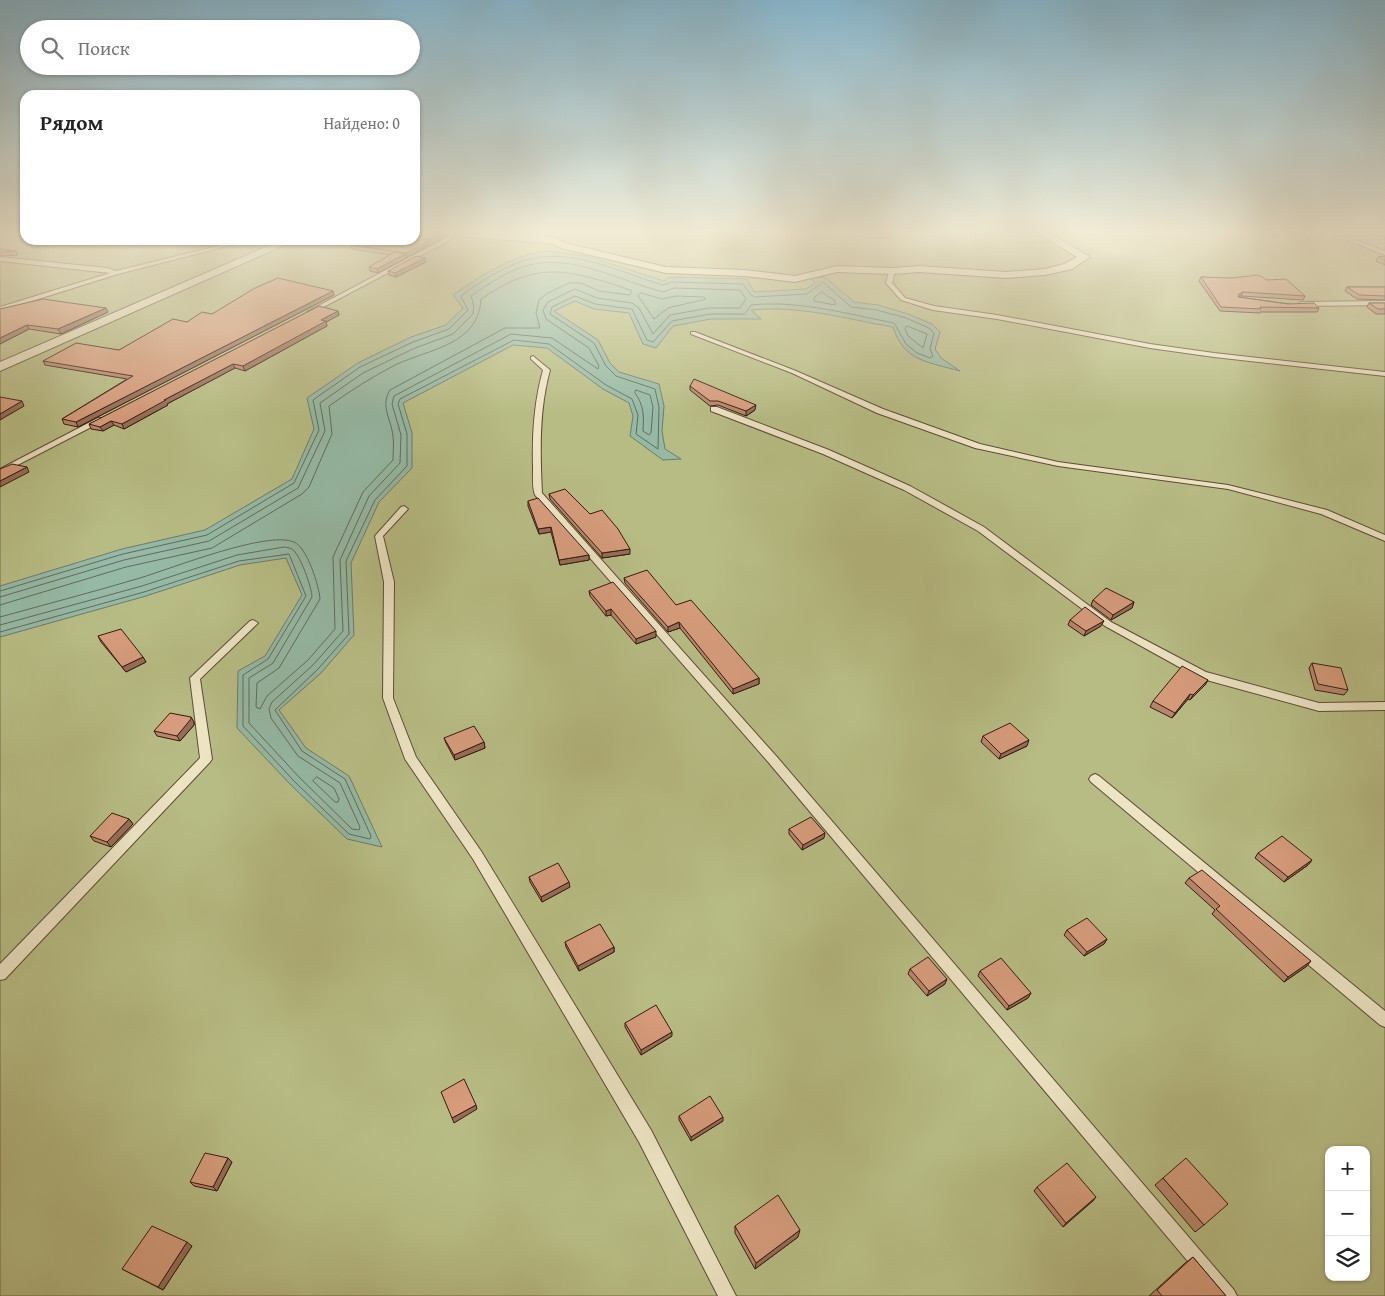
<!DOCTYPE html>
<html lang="ru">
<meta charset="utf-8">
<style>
body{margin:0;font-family:"Gentium Book Plus",serif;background:#f6f6f6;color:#222}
.controls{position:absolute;right:15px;bottom:15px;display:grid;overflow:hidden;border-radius:10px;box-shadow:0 1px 4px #0004}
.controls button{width:45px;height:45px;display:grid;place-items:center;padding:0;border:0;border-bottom:1px solid #e0e0e0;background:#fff;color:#222;font:25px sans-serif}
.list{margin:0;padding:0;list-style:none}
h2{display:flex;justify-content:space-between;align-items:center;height:65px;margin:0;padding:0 20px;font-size:21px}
h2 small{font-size:16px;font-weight:400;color:#767676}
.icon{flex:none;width:28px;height:28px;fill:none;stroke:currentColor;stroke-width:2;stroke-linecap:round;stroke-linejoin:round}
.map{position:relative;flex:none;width:1385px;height:1296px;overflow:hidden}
.search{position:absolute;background:#fff;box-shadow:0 1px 4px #0004;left:20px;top:20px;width:400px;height:55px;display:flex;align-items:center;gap:12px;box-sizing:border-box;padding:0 18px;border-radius:28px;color:#767676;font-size:19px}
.panel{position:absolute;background:#fff;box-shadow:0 1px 4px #0004;left:20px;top:90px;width:400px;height:155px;border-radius:15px}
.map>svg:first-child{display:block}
</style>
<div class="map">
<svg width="1385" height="1296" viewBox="0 0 1385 1296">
<rect width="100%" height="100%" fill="#e3d5a5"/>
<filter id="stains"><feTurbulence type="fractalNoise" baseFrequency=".004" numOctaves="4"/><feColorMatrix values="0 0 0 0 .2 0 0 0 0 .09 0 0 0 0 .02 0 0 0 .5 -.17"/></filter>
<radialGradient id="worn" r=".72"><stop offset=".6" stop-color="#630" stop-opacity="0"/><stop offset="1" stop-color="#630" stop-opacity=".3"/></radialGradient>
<path fill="#b7bc84" stroke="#766c4a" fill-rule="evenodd" d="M0,233h25v7h390v-7h970v1063h-1385zM1329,1150h37v127h-37z"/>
<path fill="#95b9a5" stroke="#6e7a6a" d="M547,251l40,5 77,25 6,-4 77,2 7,13 52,-3 9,-6 -3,-5 13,-1 29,25 24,3 30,9 24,10 8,8 -5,17 6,9 19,13c-31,-9 -56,-9 -67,-44 -47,-8 -94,-22 -142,-17l10,9h-50l-38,7 -17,22 -13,-4 -14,-31 -35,-4 -19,-8 -21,10 44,29 12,23 9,9 40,12 5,22 -2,25 3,18 16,10 -18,1 -33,-24 3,-20 -4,-13 -26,-14 -56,-41 -34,-3 -110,58 9,30v35l-33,34 -28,61 3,72 -33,38 -42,37 27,38 43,28 33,71 -35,-8 -56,-54 -54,-57 1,-57 27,-15 37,-61 -16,-37 -46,7 -94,31 -146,41v-51l122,-37 83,-19 87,-51 22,-50 -7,-31 51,-35 53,-26 35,-12 17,-17 -10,-13c31,-21 56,-38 94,-44z"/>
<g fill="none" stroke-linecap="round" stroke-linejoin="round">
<path stroke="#646a5b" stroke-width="1" d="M822,292l13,9v4l-21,-4v-3z
M641,293l21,6 14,-3 28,1 2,2 -38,9 -14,11 -16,-23z
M907,326l20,8 -4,14 -15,-12 -3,-7z
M636,390l14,5 3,12 -2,26 -2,2 -6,-4c1,-14 1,-26 -8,-38z
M0,591l123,-37 84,-19 87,-52 25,-53 -6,-30 47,-33 53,-25 36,-13 19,-19 -7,-13 1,-2c20,-14 40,-28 64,-35 46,-13 93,12 137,25l9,-3 71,2 8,11 4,2 52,-3 16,-12 28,25 26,3 29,8 23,10 5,5 -4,16 3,7 -3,2 -13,-5 -11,-9 -12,-21c-47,-9 -95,-23 -143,-18l-6,9h-35l-38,7 -19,21 -6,-2 -15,-31 -37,-5 -20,-8 -23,11 -2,7 44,29 12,23 10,10 39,13 4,18 -1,42 -22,-15 2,-19 -6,-16 -26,-14 -57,-41 -35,-4 -114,59 -2,5 9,30v32l-32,34 -29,61 3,73 -31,35 -43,41 27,41 43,28 26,57 -1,3 -21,-5 -54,-52 -52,-56v-51l25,-16 38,-63 -17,-42 -50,7 -95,31 -144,40
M0,597l124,-37 85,-19 89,-53 27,-57 -5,-28 43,-30 52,-25 38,-14 20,-20 1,-8 -3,-10c18,-12 37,-26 58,-31 45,-11 91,16 134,27l11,-4 66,2 6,9 -6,9h-31l-39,7 -17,19 -14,-26 -7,-5 -35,-5 -22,-9 -27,13 -5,8 3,9 43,29 10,18 -1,3 -46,-31 -41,-4 -117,62 -2,8 9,31 -1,28 -31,33 -29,64 3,71 -30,34 -41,37 -3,7 2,9 27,38 42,27 20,44 -1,3 -7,-1 -53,-52 -50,-54v-45l24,-15 39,-66c0,-9 -12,-43 -20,-48 -2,-1 -6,-2 -8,-2l-47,8 -95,31 -142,39
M0,605l126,-38 86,-19 90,-54 7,-7 23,-53 -3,-28c21,-15 43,-29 66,-41 34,-16 84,-20 86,-66 40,-27 67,-34 114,-20 12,3 25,7 37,12l-2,4 -31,-4 -18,-8h-12l-23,11 -7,6 -3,13 4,15h-35l-115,62c-10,16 1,29 3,46 1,8 0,16 0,24l-30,32 -30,65 2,72 -27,31 -41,36 -7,13 -4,-2 1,-24 22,-15 41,-69c-1,-13 -13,-52 -26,-57 -26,-12 -124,27 -154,36 -47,14 -93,26 -140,39
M317,777l17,11 5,11 -1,3h-3l-22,-21z"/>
<defs>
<path id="lane" d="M449,233h5l-2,6 -140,74 -5,-1 141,-75z
M1330,233h7l48,18v4z
M242,240h9l-133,34 -118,37v-4l110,-34 -110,-12v-4l107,11 9,3z
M892,269l3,2 -3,12 13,15 29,8 63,9 153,29 64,9 171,19v4l-171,-19 -64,-9 -153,-29 -64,-9 -32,-10 -15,-17 3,-12z
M1385,301v4l-84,1 -3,-2 3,-2z
M691,332h4l101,39 87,38 97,35 78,18 170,23 99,25 58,25v6l-64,-27 -93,-25 -170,-23 -83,-18 -98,-35 -85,-40 -101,-39z
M533,356l17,14c-11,40 -10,81 -8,123l235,264 457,533 3,6h-20l-448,-533 -234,-268c-3,-8 -2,-19 -2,-27 -1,-33 1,-66 10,-98l-12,-11v-2z
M711,407h6l112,43 81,36 74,41 127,95 95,50 113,31 66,-1v8l-66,1 -120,-33 -94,-52 -127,-95 -74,-41 -81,-36 -112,-43z
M98,418h3l4,2 -105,54v-5z
M404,506l4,3 -25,27 11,46 -1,116 23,59 65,94 170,279 85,166h-18l-79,-154 -166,-283 -68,-100 -22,-61 1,-116 -9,-46 26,-29z
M253,620l5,3 -2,2 -56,54 12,80 -2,3 -205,217 -5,1v-16l200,-206 -10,-80 60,-57z
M1095,774l4,2 286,235v16l-5,-2 -289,-243 -2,-3 2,-3z"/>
<path id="street" d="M445,233h55l52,4 17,7 97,23 78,3 51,6 42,-10 55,2 27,-2 87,6 39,-3 19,-5 13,-7 -40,-24h13l40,24 -18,12 -27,6 -39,3 -87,-6 -27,2 -55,-2 -42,10 -51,-6 -78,-3 -105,-25 -11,-5 -100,-7z
M282,240h14l-296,131v-9z"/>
</defs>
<use href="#lane" stroke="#604a36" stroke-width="2"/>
<use href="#street" stroke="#604a36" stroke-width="2"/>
<use href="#lane" fill="#ede4c4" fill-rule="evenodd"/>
<use href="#street" fill="#ede4c4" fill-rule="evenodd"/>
</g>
<path fill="#b8866b" stroke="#341b11" d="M415,233h31v3l-68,37 -8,-2 -1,-4 21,-12 -38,-6 -1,-4z
M865,233h26l1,1 -1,4h-23z
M1269,233h20l-16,4z
M1372,233h13v7z
M252,240h27l-7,2z
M0,249l16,2 2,4 -18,1z
M1385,256v9l-9,-4 2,-4z
M425,258l1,4 -30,15 -7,-2 -1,-4z
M1201,277l66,3 38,16 -2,4 -62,-4 -2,1 80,11 -2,4h-57v1l-40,-2 -21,-30z
M1347,287h38v13l-28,-1 -12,-8z
M334,295l-256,132 -14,-3 -2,-5 65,-40 -82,-14 -2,-4 76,-11 68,-28 25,-8z
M1369,303h16v11h-9l-9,-7z
M0,309l108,3 -47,22 -32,-5 -29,15z
M338,311l1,4 -13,7 1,4 -82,45 -10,-3 -68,36 1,1 -44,24 -10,-4 -11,6 -12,-2 -2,-5z
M690,386l65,24 -9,6 -28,-11 -8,1 -20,-16z
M549,494l41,20 40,40 -28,4 -52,-59z
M528,501l61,54v5l-29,5 -9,-33 -12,2 -11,-28z
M624,578l52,27 83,73v6l-26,10 -53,-66 -12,4 -43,-49z
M589,591l67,46 -20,7 -25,-29 -5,1 -16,-20z
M1093,600l41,2 -2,6 -21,12 -20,-15z
M1070,620l31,6 -17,10 -16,-11z
M98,636l45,21 3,5 -20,10 -25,-30z
M1312,663l36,27 -4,5 -29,-5 -6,-22z
M1208,680l-3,5 -15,15 -2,-1 -16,19 -22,-11 3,-6z
M194,722v3l-14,16 -23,-5 -3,-5z
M983,736l44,10 -28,13 -18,-17z
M444,738l40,4 1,6 -30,12 -9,-17z
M129,819l4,5 -22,23 -17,-6 -4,-5z
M789,829l35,9 -22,12 -13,-16z
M1258,853l54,7 -4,5 -24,17 -29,-24z
M529,877l41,10 -28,15 -12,-20z
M1189,878l118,88 -23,16 -72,-68 3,-4 -30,-27z
M1067,930l40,9 -3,5 -20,12 -20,-21z
M565,942l49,5v5l-35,19 -13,-24z
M910,969l35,15 -18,12 -19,-22z
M980,971l51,22 -3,5 -21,12 -29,-34z
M625,1023l47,13 -31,19 -16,-28z
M679,1116l44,5 -32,20 -12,-21z
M228,1158l4,4 -15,29 -23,-5 -4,-4z
M1163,1178l41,47 -9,7 -40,-47z
M1037,1187l59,10 -33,30 -29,-36z
M735,1226l63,11 -43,32 -20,-36z
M192,1246l-29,44 -41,-21z
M1193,1257l33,39h-77l35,-32z"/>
<path fill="#966d57" stroke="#341b11" d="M443,233h3v3l-39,21 -1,-4z
M971,233h21l-22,3z
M1087,233h11l-11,2z
M1274,233h15l-16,4z
M271,240h8l-7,2z
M405,254l1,4 -28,15 -1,-4z
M425,258l1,4 -30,15 -1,-4z
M333,291l1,4 -256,132 -2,-5z
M1243,292l-2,4 -4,2 2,-4z
M106,308l2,4 -47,22 -3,-5z
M338,311l1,4 -13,7 1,4 -82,45 -2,-5 78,-46z
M27,325l2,4 -29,15v-6z
M233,364l2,4 -68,36 1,1 -44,24 -2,-5 42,-24z
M22,401l2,5 -24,14v-6z
M756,405l-1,5 -9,6v-5z
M111,421l3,4 -11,6 -3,-4z
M27,467l2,5 -29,15v-6z
M551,527v5l-12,2 -1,-5z
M630,549v5l-28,4v-5z
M589,555v5l-29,5 -1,-5z
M1134,602l-2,6 -21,12 2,-5z
M611,609v6l-5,1v-5z
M1104,621l-3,5 -17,10 2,-5z
M679,622l1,6 -12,4v-5z
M656,631v6l-20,7v-5z
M143,657l3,5 -20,10 -4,-5z
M759,678v6l-26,10v-5z
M1208,680l-3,5 -15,15 3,-5z
M1190,694l-2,5 -16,19 3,-5z
M191,717l3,5v3l-14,16 -3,-5z
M1029,740l-2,6 -28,13 2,-5z
M484,742l1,6 -30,12 -1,-5z
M129,819l4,5 -22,23 -4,-5z
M825,833l-1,5 -22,12 1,-5z
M1312,860l-4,5 -24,17 4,-5z
M569,882l1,5 -28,15 -1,-5z
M1107,939l-3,5 -20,12 3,-4z
M614,947v5l-35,19 -1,-5z
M1311,961l-4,5 -23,16 4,-5z
M947,979l-2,5 -18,12 2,-5z
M1031,993l-3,5 -21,12 2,-4z
M672,1032v4l-31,19v-5z
M476,1105l1,4 -23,14 -2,-5z
M723,1117v4l-32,20v-4z
M228,1158l4,4 -15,29 -4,-4z
M1096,1197l-3,4 -30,26 3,-4z
M800,1230l-2,7 -43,32 1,-6z
M187,1242l5,4 -29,44 -5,-3z"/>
<path fill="#d69c7c" stroke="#341b11" d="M415,233h28l-37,20 -55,-8 10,-5h54z
M868,233h23l1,1h-24z
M0,249l16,2 -16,1z
M395,252l10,2 -28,15 -8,-2z
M416,256l9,2 -30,15 -7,-2z
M1385,256v4l-7,-3z
M1258,275l9,5 19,-1 19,17 -62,-4 -4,2 -1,3 50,7 26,-1 5,5 -59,-1 1,2 -40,-2 -20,-30 31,1z
M278,278l55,13 -257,131 -14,-3 71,-43 -90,-15 33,-18 43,7 54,-31 14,3 15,-10 10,2 43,-26z
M1347,287h38v9l-26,-1z
M43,299l63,9 -48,21 -31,-4 -27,13v-29z
M1369,303h16v6h-7z
M319,306l19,5 -17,9 5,1 -83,45 -10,-2 -69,36h2l-44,24 -11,-3 -11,6 -11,-3z
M694,379l62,26 -10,6 -28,-10h-8l-20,-15z
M0,397l22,4 -22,13z
M12,464l15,3 -27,14v-12z
M565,489l25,25 12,-4 16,19 12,20 -28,4 -53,-59z
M538,498l51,57 -30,5 -8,-33 -13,2 -10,-28z
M647,570l29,35 15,-5 68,78 -26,11 -54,-67 -11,5 -44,-49z
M613,582l43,49 -20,8 -25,-30 -5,2 -17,-20z
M1106,588l28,14 -21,13 -20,-15z
M1085,607l19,14 -18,10 -16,-11z
M121,629l22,28 -21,10 -24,-31z
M1312,663l29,5 7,22 -30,-6z
M1182,666l26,14 -15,15 -3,-1 -15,19 -22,-12z
M170,713l21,4v2l-14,17 -23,-5z
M1010,723l19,17 -28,14 -18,-18z
M474,726l10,16 -30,13 -10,-17z
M112,813l17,6 -22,23 -17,-6z
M811,817l14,16 -22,12 -14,-16z
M1282,836l30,24 -24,17 -30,-24z
M558,863l11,19 -28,15 -12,-20z
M1202,870l109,91 -23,16 -72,-68 4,-3 -31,-28z
M1087,918l20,21 -20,13 -20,-22z
M600,924l14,23 -36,19 -13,-24z
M928,957l19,22 -18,12 -19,-22z
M1001,958l30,35 -22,13 -29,-35z
M656,1005l16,27 -31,18 -16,-27z
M464,1079l12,26 -24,13 -11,-26z
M710,1096l13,21 -32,20 -12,-21z
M205,1153l23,5 -15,29 -23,-5z
M1186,1158l42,46 -24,21 -41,-47z
M1067,1163l29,34 -30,26 -29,-36z
M778,1195l22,35 -44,33 -21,-37z
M152,1226l35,16 -29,45 -36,-18z
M1193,1257l33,39h-64l-5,-6z"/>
<linearGradient id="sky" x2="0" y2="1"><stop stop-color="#87b6cd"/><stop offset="0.56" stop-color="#f2ecd6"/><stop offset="1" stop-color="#f2ecd6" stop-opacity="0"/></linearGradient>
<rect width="1385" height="415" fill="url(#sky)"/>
<rect width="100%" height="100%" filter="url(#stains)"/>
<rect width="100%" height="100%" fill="url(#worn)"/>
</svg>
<div class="controls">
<button>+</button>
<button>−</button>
<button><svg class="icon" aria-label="layers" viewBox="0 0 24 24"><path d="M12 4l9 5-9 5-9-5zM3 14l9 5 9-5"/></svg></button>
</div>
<div class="search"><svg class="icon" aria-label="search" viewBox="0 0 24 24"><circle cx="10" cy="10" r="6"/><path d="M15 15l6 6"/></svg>Поиск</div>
<section class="panel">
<h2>Рядом<small>Найдено: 0</small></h2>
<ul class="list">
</ul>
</section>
</div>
